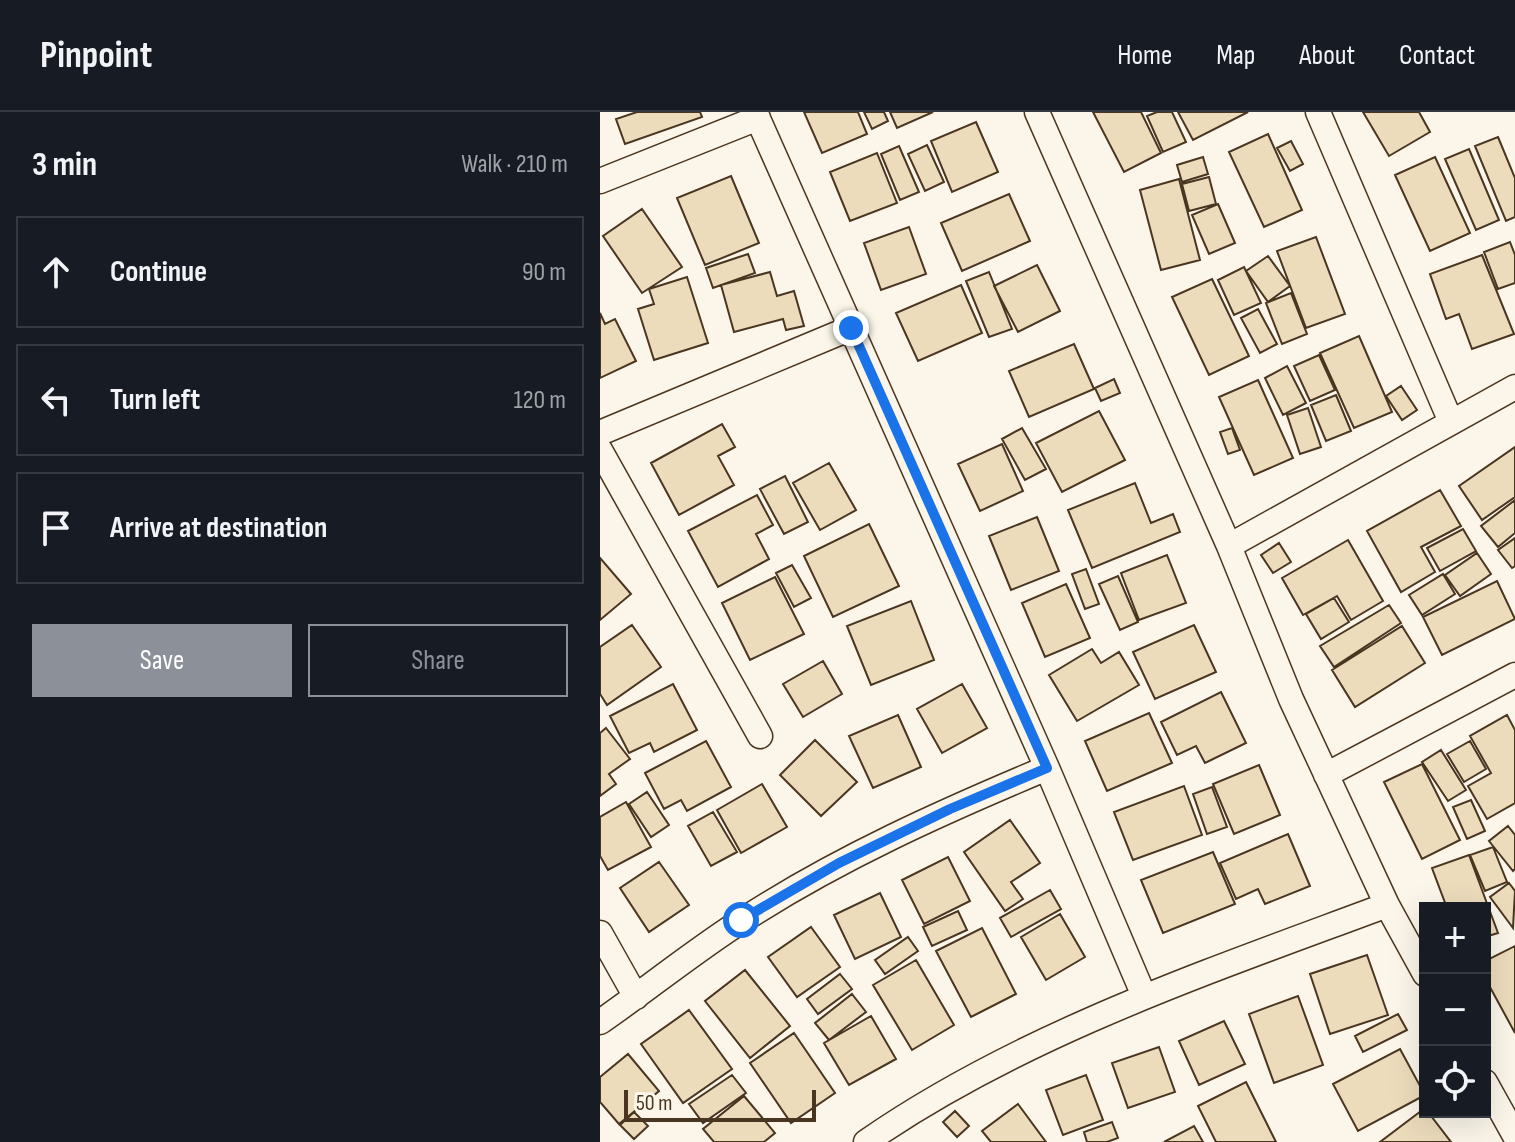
<!DOCTYPE html>
<meta charset="utf-8">
<style>
body{margin:0;font-family:"Sofia Sans Condensed",sans-serif;background:#242831;color:#f1f3f6}
.controls{position:absolute;right:24px;bottom:24px;display:grid;overflow:hidden;border-radius:0px;box-shadow:0 8px 32px #0002}
.controls button{width:72px;height:72px;display:grid;place-items:center;padding:0;border:0;border-bottom:2px solid #363941;background:#171b24;color:#f1f3f6;font:40px sans-serif}
.scale{position:absolute;left:24px;bottom:20px;width:192px;box-sizing:border-box;padding-left:8px;border:4px solid #4a3520;border-top:0;font-size:22px;line-height:28px;white-space:nowrap;color:#4a3520;-webkit-text-stroke:6px #fbf6e9;paint-order:stroke}
.stop{position:absolute;width:24px;height:24px;margin:-18px;border:6px solid #1a73e8;border-radius:50%;background:#fff}
.stop.end{background:#1a73e8;border-color:#fff;box-shadow:0 2px 8px #0008}
.list{margin:0;padding:0;list-style:none}
h2{display:flex;justify-content:space-between;align-items:center;height:104px;margin:0;padding:0 32px;font-size:34px}
h2 small{font-size:26px;font-weight:400;color:#9ea1a6}
.list li{display:grid;grid-template-columns:52px 1fr auto;gap:24px;align-items:center;box-sizing:border-box;height:112px;margin:0 16px 16px;padding:0 16px;border:2px solid #363941;border-radius:0px}
.list b{display:block;font-size:30px;white-space:nowrap}
.list em{font-size:26px;font-style:normal;color:#9ea1a6}
.actions{display:flex;gap:16px;padding:24px 32px}
.actions a{flex:1;padding:18px 0;border:2px solid #8c9099;border-radius:0px;text-align:center;font-size:28px;color:#8c9099}
.actions .main{background:#8c9099;color:#fff}
.icon{flex:none;width:44px;height:44px;fill:none;stroke:currentColor;stroke-width:2;stroke-linecap:round;stroke-linejoin:round}
.map{position:relative;flex:none;width:915px;height:1030px;overflow:hidden}
header{display:flex;align-items:center;gap:48px;box-sizing:border-box;height:112px;padding:0 40px;background:#171b24;border-bottom:2px solid #363941}
header strong{font-size:38px}
nav{display:flex;gap:44px;margin-inline-start:auto;font-size:28px}
main{display:flex}
aside{flex:1;background:#171b24}
.map>svg:first-child{display:block}
</style>
<header>
<strong>Pinpoint</strong>
<nav><a>Home</a><a>Map</a><a>About</a><a>Contact</a></nav>
</header>
<main>
<aside>
<h2>3 min<small>Walk · 210 m</small></h2>
<ul class="list">
<li><svg class="icon" aria-label="ahead" viewBox="0 0 24 24"><path d="M12 20V5M6 11l6-6 6 6"/></svg><div><b>Continue</b></div><em>90 m</em></li>
<li><svg class="icon" aria-label="left" viewBox="0 0 24 24"><path d="M17 20v-9H6M10 6l-5 5 5 5"/></svg><div><b>Turn left</b></div><em>120 m</em></li>
<li><svg class="icon" aria-label="arrive" viewBox="0 0 24 24"><path d="M6 21V4h12l-3 4 3 4H6"/></svg><div><b>Arrive at destination</b></div></li>
</ul>
<div class="actions"><a class="main">Save</a><a>Share</a></div>
</aside>
<div class="map">
<svg width="915" height="1030" viewBox="0 0 915 1030">
<rect width="100%" height="100%" fill="#fbf6e9"/>
<path fill="#ecdcbc" stroke="#4a3520" stroke-width="2" d="M37,0h63l2,5 -77,27 -9,-25z
M204,0h54l9,22 -45,19z
M264,0h20l4,9 -16,8z
M290,0h43l-36,16z
M493,0h48l20,41 -37,19z
M557,0h15l14,30 -23,10 -16,-36z
M578,0h70l-55,28z
M763,0h56l11,20 -41,24z
M376,10l22,50 -46,20 -21,-51z
M668,22l34,76 -38,17 -35,-75z
M898,25l17,41v39l-9,4 -31,-75z
M691,29l12,23 -13,7 -13,-23z
M327,33l17,37 -19,9 -17,-37z
M299,34l20,46 -19,8 -19,-46z
M869,37l30,71 -23,10 -31,-71z
M277,41l20,50 -47,18 -20,-49z
M603,45l5,17 -26,8 -5,-17z
M835,45l35,76 -40,18 -35,-76z
M131,64l28,67 -54,22 -28,-67z
M609,65l7,27 -27,7 -7,-27z
M579,67l21,81 -39,10 -21,-80z
M409,82l21,47 -68,30 -21,-48z
M618,92l17,39 -26,11 -17,-39z
M42,97l40,58 -40,26 -39,-57z
M309,115l17,47 -45,16 -17,-47z
M716,125l29,77 -39,14 -29,-77z
M910,130l5,13v28l-17,6 -14,-37z
M148,142l7,19 -42,15 -7,-20z
M882,143l32,79 -42,15 -13,-35 -13,5 -16,-45z
M668,144l22,30 -22,16 -22,-31z
M437,153l23,46 -42,21 -24,-46z
M644,155l17,36 -27,12 -16,-35z
M170,160l7,24 17,-5 10,35 -18,4 -3,-11 -49,13 -13,-47z
M389,160l23,57 -23,8 -23,-56z
M87,165l21,66 -54,17 -16,-51 16,-5 -5,-15z
M612,167l37,77 -40,19 -37,-78z
M361,173l21,48 -64,28 -22,-48z
M691,181l16,41 -25,10 -16,-41z
M658,197l19,35 -17,9 -19,-35z
M0,201l5,11 10,-5 21,42 -36,17z
M759,224l33,76 -38,16 -34,-75z
M474,232l20,45 -65,28 -20,-46z
M719,243l16,35 -25,11 -16,-35z
M687,254l19,37 -23,12 -18,-37z
M514,267l6,14 -19,8 -6,-13z
M658,268l35,78 -39,17 -35,-78z
M801,274l16,24 -15,10 -16,-24z
M736,283l15,36 -25,10 -15,-36z
M708,296l13,39 -21,7 -13,-39z
M499,299l26,49 -63,32 -26,-49z
M122,312l13,23 -17,9 16,29 -55,30 -28,-52z
M422,316l24,41 -21,11 -23,-41z
M632,316l8,22 -12,4 -8,-22z
M402,332l21,47 -43,20 -22,-47z
M915,335v50l-33,23 -23,-34z
M229,351l27,47 -36,20 -27,-47z
M185,364l23,46 -24,12 -24,-45z
M535,371l16,40 22,-9 7,18 -88,36 -24,-58z
M840,378l21,36 -40,21 14,25 -34,20 -34,-61z
M157,383l16,30 -17,9 13,25 -51,28 -30,-56z
M915,388v33l-17,14 -17,-21z
M437,405l22,54 -48,19 -22,-54z
M269,412l30,62 -66,31 -29,-61z
M863,417l13,22 -36,20 -13,-23z
M915,426v28l-3,2 -14,-18z
M748,428l35,61 -32,19 -14,-24 -34,19 -21,-37z
M679,431l12,19 -18,11 -12,-18z
M877,441l14,21 -31,22 -15,-21z
M567,443l19,48 -47,17 -18,-47z
M0,446l31,36 -31,26z
M192,453l19,33 -17,9 -18,-34z
M486,457l13,35 -14,5 -13,-35z
M843,462l12,20 -33,21 -13,-20z
M518,464l20,46 -18,8 -21,-46z
M175,465l29,57 -54,26 -28,-57z
M897,469l18,38 -73,36 -19,-38z
M466,472l24,54 -45,19 -23,-54z
M734,486l15,24 -28,17 -15,-25z
M311,489l23,59 -63,25 -24,-59z
M789,493l12,18 -67,44 -14,-21z
M32,513l29,42 -54,38 -7,-11v-47z
M594,513l22,47 -61,27 -22,-47z
M802,514l23,37 -70,44 -23,-37z
M492,537l9,14 18,-11 20,33 -62,36 -28,-46z
M223,549l19,33 -39,23 -20,-33z
M73,572l24,46 -43,22 -4,-9 -21,10 -19,-37z
M362,572l25,44 -45,25 -25,-44z
M621,580l25,51 -41,20 -9,-17 -19,9 -16,-33z
M549,601l23,50 -65,28 -22,-50z
M298,603l23,52 -48,21 -24,-52z
M907,603l8,15v73l-28,16 -19,-33 23,-13 -21,-37z
M6,616l24,31 -21,15 7,10 -16,12v-63z
M215,628l42,42 -36,34 -41,-41z
M106,629l25,46 -44,24 -6,-11 -17,9 -19,-36z
M870,629l16,28 -22,13 -17,-28z
M841,638l25,40 -18,11 -26,-39z
M822,652l38,76 -38,19 -38,-77z
M659,653l21,50 -46,19 -21,-50z
M162,672l25,43 -46,26 -24,-43z
M584,674l18,49 -69,25 -19,-48z
M612,675l15,40 -20,7 -14,-40z
M47,680l22,33 -18,12 -22,-33z
M871,688l14,31 -18,8 -14,-32z
M26,690l25,45 -43,23 -8,-14v-39z
M113,700l24,40 -26,14 -23,-40z
M410,708l30,43 -29,19 12,17 -18,12 -41,-59z
M908,714l7,9v34l-2,2 -24,-30z
M688,722l22,52 -45,18 -7,-15 -22,10 -16,-36z
M893,735l14,35 -22,9 -15,-36z
M613,740l22,52 -72,29 -22,-53z
M869,743l29,78 -13,4v-29h-38l-15,-40z
M348,745l22,44 -46,23 -22,-44z
M59,750l30,43 -40,27 -29,-44z
M909,771l6,8 -2,37 -23,-31z
M450,778l11,19 -50,28 -11,-19z
M280,781l21,44 -46,22 -21,-44z
M358,799l9,19 -35,16 -9,-19z
M460,802l25,43 -39,23 -25,-43z
M211,815l29,40 -43,30 -29,-40z
M382,816l34,66 -45,23 -35,-66z
M308,825l10,14 -33,23 -10,-14z
M915,834v87l-30,-55v-17z
M767,843l21,60 -58,19 -20,-60z
M316,848l38,65 -42,25 -39,-65z
M145,858l45,56 -40,32 -45,-57z
M240,862l12,15 -34,25 -11,-15z
M252,882l14,18 -37,28 -14,-17z
M698,884l25,69 -49,18 -25,-69z
M89,898l43,59 -49,34 -42,-59z
M798,902l9,16 -44,22 -8,-16z
M271,904l25,43 -47,26 -25,-42z
M624,909l21,43 -46,21 -20,-44z
M194,921l41,60 -44,30 -41,-60z
M559,935l16,45 -47,16 -16,-45z
M800,937l25,46 -67,36 -25,-47z
M28,942l31,37 -40,33 -19,-22v-25z
M132,963l14,18 -43,30 -14,-19z
M486,963l17,45 -40,15 -17,-45z
M646,970l30,60h-60l-18,-36z
M144,984l31,37 -11,9h-50l-11,-13z
M418,992l28,38h-55l-9,-11z
M825,996v4h3l23,30h-71z
M355,999l14,15 -12,11 -14,-15z
M34,1000l14,14 -14,13 -14,-14z
M512,1010l6,16 -11,4h-20l-3,-10z
M594,1014l9,16h-39z"/>
<g fill="none" stroke-linecap="round" stroke-linejoin="round">
<defs>
<path id="minor" d="M155,0l292,656 97,228
M437,0l192,434 62,153 96,206 38,69
M718,0l133,310
M0,69l158,-63
M0,321l251,-105
M0,338l160,286
M629,434l286,-159
M726,663l189,-100
M0,821l36,64
M0,910c48,-33 94,-71 143,-102 96,-62 199,-108 304,-152
M885,970l30,54
M266,1030c156,-108 344,-171 521,-237"/>
</defs>
<use href="#minor" stroke="#4a3520" stroke-width="27"/>
<use href="#minor" stroke="#fbf6e9" stroke-width="24"/>
</g>
<g fill="none" stroke-linecap="round" stroke-linejoin="round">
<path stroke="#1a73e8" stroke-width="10" d="M141,808l98,-57 111,-54 97,-41 -196,-440"/>
</g>
</svg>
<div class="controls">
<button>+</button>
<button>−</button>
<button><svg class="icon" aria-label="locate" viewBox="0 0 24 24"><circle cx="12" cy="12" r="6"/><path d="M12 2v4M12 18v4M2 12h4M18 12h4"/></svg></button>
</div>
<div class="scale">50 m</div>
<div class="stop" style="left:141px;top:808px"></div>
<div class="stop end" style="left:251px;top:216px"></div>
</div>
</main>
